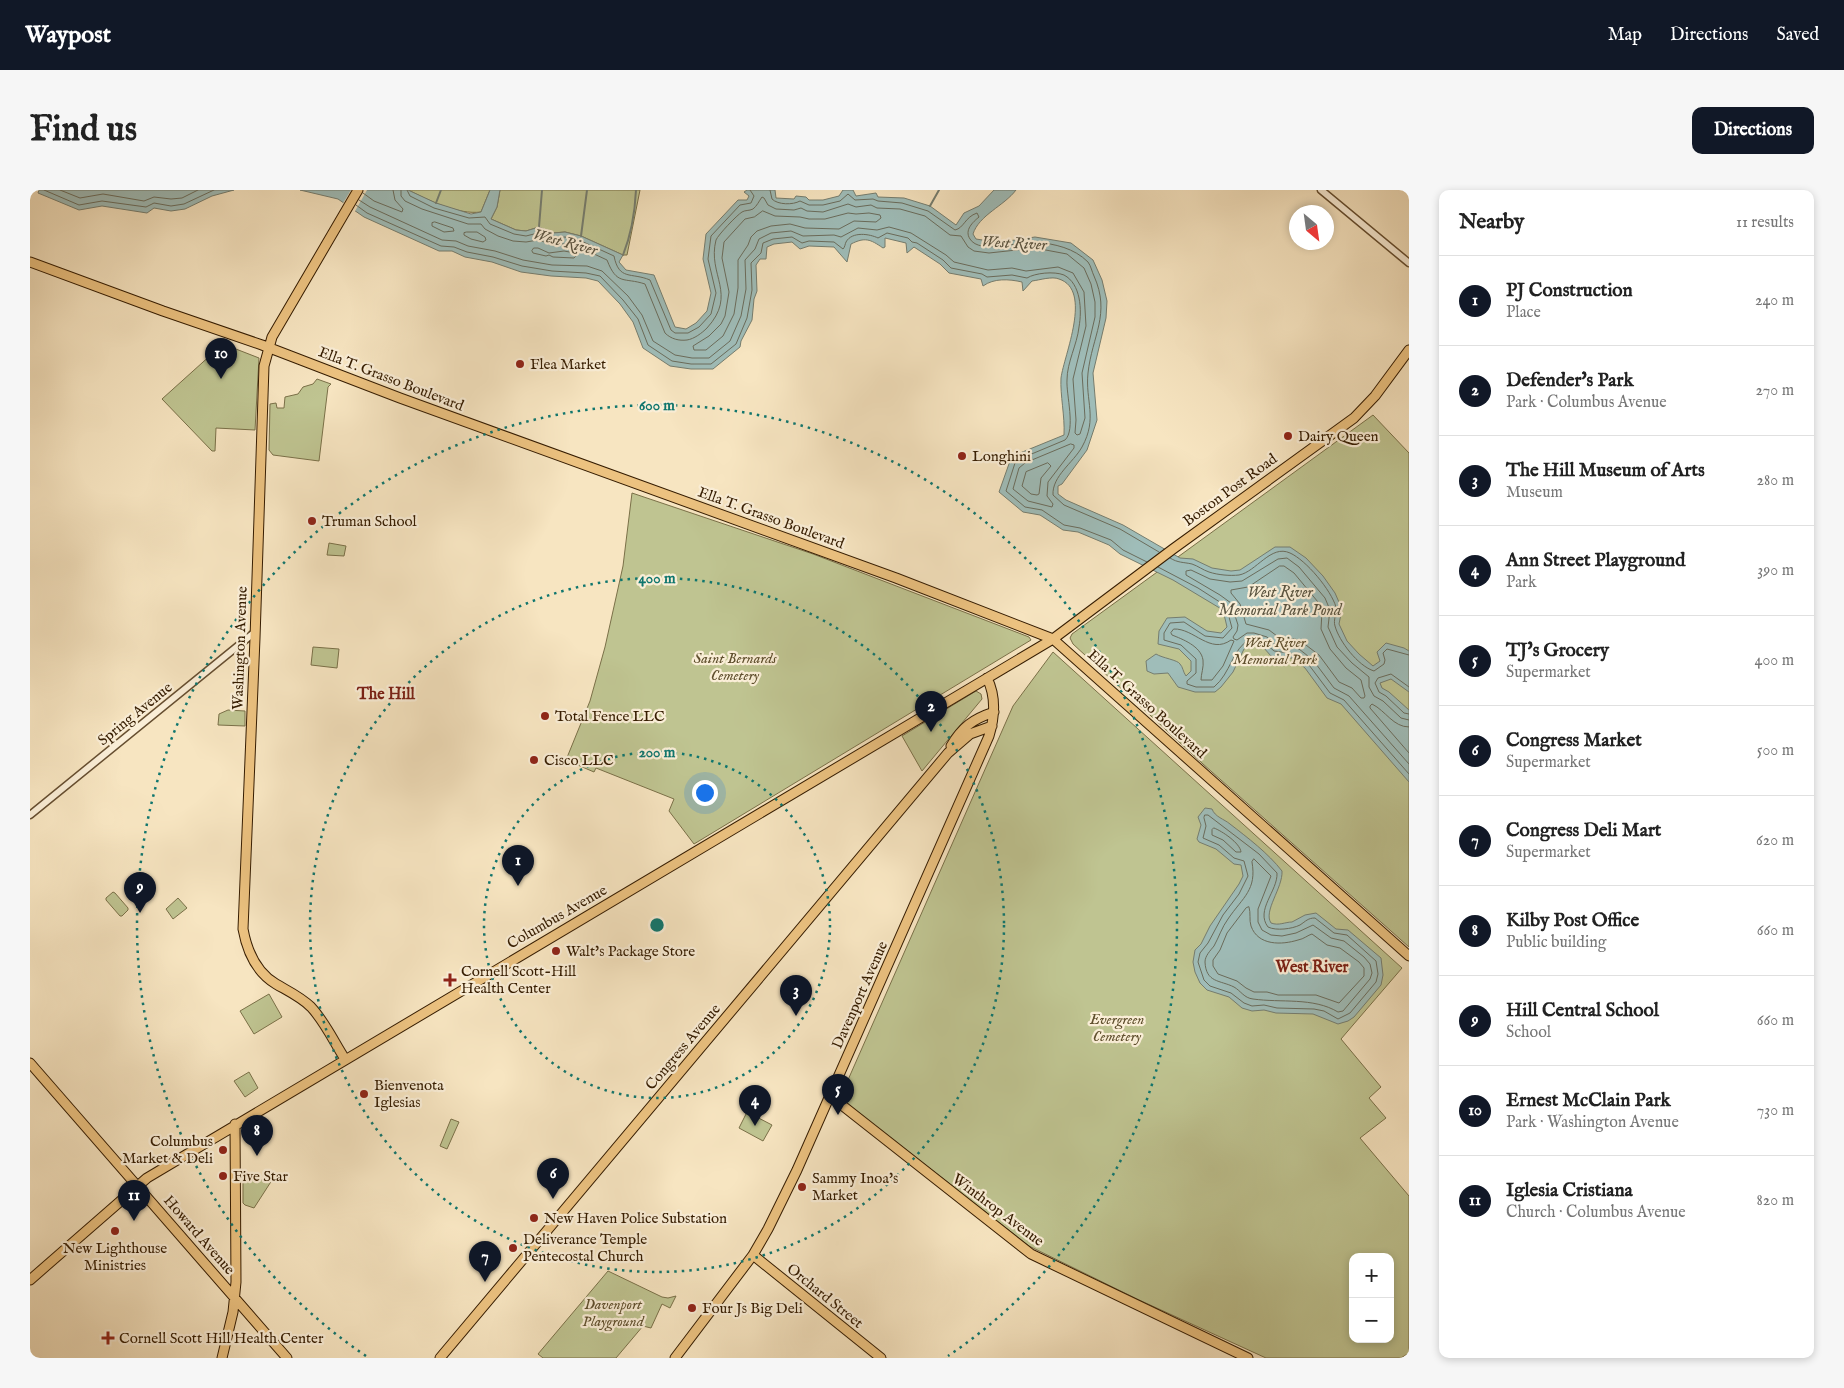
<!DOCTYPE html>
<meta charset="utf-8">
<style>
body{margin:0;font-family:"IM FELL English",serif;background:#f6f6f6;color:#222}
.controls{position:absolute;right:15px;bottom:15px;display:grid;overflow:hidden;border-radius:10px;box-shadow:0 2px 8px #0003}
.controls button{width:45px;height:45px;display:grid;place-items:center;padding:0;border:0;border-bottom:1px solid #e0e0e0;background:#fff;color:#222;font:25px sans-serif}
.compass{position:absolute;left:1259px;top:15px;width:45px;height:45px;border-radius:50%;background:#fff;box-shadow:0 2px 8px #0003;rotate:151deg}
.you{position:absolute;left:674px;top:602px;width:18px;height:18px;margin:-12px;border:4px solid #fff;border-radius:50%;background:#1a73e8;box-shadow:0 0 0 8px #1a73e833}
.badge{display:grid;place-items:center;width:32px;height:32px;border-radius:50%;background:#111827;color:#fff;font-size:16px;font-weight:700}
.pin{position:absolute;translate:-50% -41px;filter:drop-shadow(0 1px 2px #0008)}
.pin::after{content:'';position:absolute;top:26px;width:18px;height:15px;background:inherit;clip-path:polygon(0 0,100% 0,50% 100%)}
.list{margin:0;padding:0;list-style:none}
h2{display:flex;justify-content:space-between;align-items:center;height:65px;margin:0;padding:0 20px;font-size:21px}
h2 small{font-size:16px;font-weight:400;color:#767676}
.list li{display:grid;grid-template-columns:32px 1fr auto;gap:15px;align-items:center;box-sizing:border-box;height:90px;padding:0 20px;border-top:1px solid #e0e0e0}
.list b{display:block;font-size:19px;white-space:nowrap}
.list p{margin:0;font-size:16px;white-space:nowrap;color:#767676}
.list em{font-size:16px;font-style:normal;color:#767676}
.map{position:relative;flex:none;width:1379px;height:1168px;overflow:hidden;border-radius:10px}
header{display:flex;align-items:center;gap:30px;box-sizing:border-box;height:70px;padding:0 25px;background:#111827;color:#fff}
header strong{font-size:24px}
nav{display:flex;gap:28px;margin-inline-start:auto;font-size:18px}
.intro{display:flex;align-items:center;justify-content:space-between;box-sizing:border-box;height:120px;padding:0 30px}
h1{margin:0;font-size:35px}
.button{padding:12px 22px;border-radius:10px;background:#111827;color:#fff;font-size:18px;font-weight:700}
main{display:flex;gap:30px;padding:0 30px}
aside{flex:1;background:#fff;border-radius:10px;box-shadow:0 2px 8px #0003}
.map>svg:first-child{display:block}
</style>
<header>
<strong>Waypost</strong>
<nav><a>Map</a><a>Directions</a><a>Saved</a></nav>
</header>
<div class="intro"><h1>Find us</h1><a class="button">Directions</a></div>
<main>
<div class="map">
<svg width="1379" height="1168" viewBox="0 0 1379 1168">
<rect width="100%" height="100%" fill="#f7e5c1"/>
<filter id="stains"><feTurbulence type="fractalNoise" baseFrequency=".004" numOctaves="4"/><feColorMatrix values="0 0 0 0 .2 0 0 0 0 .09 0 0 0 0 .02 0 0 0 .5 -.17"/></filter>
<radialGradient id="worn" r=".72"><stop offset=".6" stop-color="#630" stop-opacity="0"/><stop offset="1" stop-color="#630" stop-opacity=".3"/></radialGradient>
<path fill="#bfc491" stroke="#7a7048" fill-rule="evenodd" d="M378,0h82l-9,22c-23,3 -53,-12 -73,-22z
M470,0h140l-13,65h-4l-42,-19 -16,-4 -12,1 -14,-6 -13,4 -10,-1 -25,-11 6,-12z
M193,154l36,14 -4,72 -39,-2 -1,23h-3l-50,-52z
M287,189l14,5 -3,3 -9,74 -46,-6 -4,-5 1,-46 6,-1 1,5h7l1,-11 13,-3 5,-7 10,-3z
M1343,225l36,38v494l-206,-183 -130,-120 -3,-6 2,-4z
M602,303l181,61 216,83 2,3 -337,204 -25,-33 5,-12 -78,-31 -2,4 -28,-12 24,-59 15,-54 18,-81z
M299,353l17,3 -2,10 -17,-1z
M283,457l26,2 -2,19 -26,-3z
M1023,462l349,316 -61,71 40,48 -12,11 17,20 -26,20 49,58v157l-8,5h-135l-129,-59 -108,-53 -189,-148 173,-392zM1323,1067h37v82h-37z
M946,501l5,3 1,5 -60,72 -20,-35z
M198,520l17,1v15l-27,-1 1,-11z
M83,702l2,1 13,15v2l-6,6h-2l-14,-16v-2z
M148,708l9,10 -14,11 -7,-10z
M239,804l13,23 -28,17 -14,-23z
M219,882l9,16 -13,9 -11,-16z
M717,922l25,13 -9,16 -24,-13z
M421,929l8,3 -12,27 -7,-3z
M213,985h6l1,5h14l2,-4 8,1 -20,31 -9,-3 -2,-2z
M578,1081l54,26 6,1 8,-2 -6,12 -8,-4 -11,24 -8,-2 -27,32h-73l-5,-4z"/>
<path fill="#9fbdb9" stroke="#757d6f" d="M9,0h195l-22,6 -27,13 -14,2 -17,-3 -7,5 -45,-7 -23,4 -41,-17z
M270,0h108l28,13 35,11 10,-2 9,-22h10l-3,17 -6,12 25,11 10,1 13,-4 14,6 12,-1 16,4 42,19 -4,7 7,8 28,5 21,52 11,2 10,-6 11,-12 4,-18 -8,-34 3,-25 32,-34h9l2,-4 -5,-4 3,-2h28l1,8 18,1 2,-3 10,1 3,3h14l16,-4 4,-6h10l3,6 20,-3 2,4 26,1 26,8 26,19 8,-12 15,-7 15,-16h22c-12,16 -37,25 -43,44l3,5 13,2h19l27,-4 36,6 22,17 9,20 5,21 -1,17 -13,55 4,47 -10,30 -25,34 -4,2v8l8,6 57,25 57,33 13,1 19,9 19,3 9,-1 35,-23h15l16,11 17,18 12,17 7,16 -3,15 8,17 12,13 14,12 7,-5 -3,-9 9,-9 18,5 5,3v41l-18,-13 -11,4 2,5 7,4 20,18v72l-68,-78 -14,-6 -22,-30 -12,-10h-15l-7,-2 -8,-9 -12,-3 -7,5 -11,23 -12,15 -6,5h-20l-17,-5 -10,-14 -14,1 -7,-3 -1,-10 10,-7c6,4 22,6 24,10 3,3 3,8 6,12l5,-5v-10l-12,-12 -21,-5 1,-13 8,-13 18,-1 22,14 14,2 6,-6 -4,-17 -50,-30 -53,-26 -11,-9 -31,-13 -15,-2 -23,-15 -17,-3 -24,-20 11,-31 10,-8 44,-18c1,-19 -4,-40 -3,-57 3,-23 32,-88 -2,-99 -7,-3 -19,1 -27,2l-9,10 -1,-9c-13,-3 -28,-4 -39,4l-2,-7 -32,-6 -9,-9 -26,-17 -7,6 -1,-10 -21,-5v9l-2,1c-13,-9 -18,-11 -32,-4l-4,18 -13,-15 -25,-1 -9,3 -8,-7 -18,2 -7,3 -1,12h-6l-4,6 1,26 -3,8 -2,21 -11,21 -1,6 -27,22h-22l-21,-3 -27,-18 -10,-26 -13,-18 -22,-23 -12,-3 -35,-2 -30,-4 -29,-10 -27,-5 -13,-6h-13l-75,-34 -26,-18z
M1175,618l7,1c3,8 12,10 18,15 18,14 38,29 52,47 1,17 -19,40 -11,52 8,3 14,-1 21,-1l13,-7 11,-2 20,16 12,1 33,28 2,17 -2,10 -27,32 -6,4 -10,3 -25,-10 -37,-1 -12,-3 -12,1 -10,-3 -13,-11 -22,-7 -7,-7 -5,-11 -2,-10 2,-12 6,-6 9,-18 29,-42 4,-8 -2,-11 -7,-1 -18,-15 -17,-7 -2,-3 4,-14 -3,-8z"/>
<path fill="#f7e5c1" d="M321,0h16l-13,23 -12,-8z"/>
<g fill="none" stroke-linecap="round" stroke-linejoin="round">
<path stroke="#6a6c5c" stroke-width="1" d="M14,0l35,15 23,-4 44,6 8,-4 17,3 13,-2 30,-14
M30,0l20,8 23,-4 41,7 10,-4 17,2 11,-1 16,-8
M377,0l3,6 24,12 35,10 16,-1 5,7 24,10 12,2 12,-3 15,5 12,-1 14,3 35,16c5,25 17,16 36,24l21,50 4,3h13l11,-6 12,-13 5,-21 -8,-34 3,-23 29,-31 11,-2 3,-7 -4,-6
M740,0l2,9c6,6 21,6 28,2l9,4h14l17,-4 8,-7 7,6 18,-1 5,2 24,2 26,8 27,19c9,-2 10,-13 22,-17l2,4c-6,5 -15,13 -9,22 10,16 50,2 66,3 19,2 38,6 52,20 3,4 4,10 6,14 17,38 -2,60 -6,97 -3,28 10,45 -6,74 -9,16 -30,29 -29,48l11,10 56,24 39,23
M333,3l11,8 28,11 1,-3 -8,-9 -2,-10
M329,10l11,7 72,33 14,1 12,5 27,5 28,9 29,5 35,1 15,5 26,25 14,19 11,26 22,14 17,3h17l21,-17 11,-25 5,-27 -1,-29 10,-11 4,-10 12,-6 20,-2 12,5 31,-1 7,2 17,-9 19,2 12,-3 22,6 35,22 8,7 34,8 24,-2 14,3 32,-4 15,6 11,19 2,34 -13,53 3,41 -1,13 2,2 3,-1 5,-16 -3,-45 13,-56v-15l-4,-18 -7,-16 -17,-14 -32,-6 -46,5 -15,-2 -6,-4 -7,-11 -11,-1 -25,-19 -25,-7 -23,-1 -6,-3 -15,2 -8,-3 -25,8 -16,-1 -6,-3 -7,2 -18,-1 -8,-4 -4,-7 -2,-1c-3,4 -5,9 -9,12 -4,2 -8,1 -11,3 -5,3 -24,23 -26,28 -9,35 22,54 -9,88 -5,5 -13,11 -20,12 -8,1 -16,-1 -22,-7l-20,-49c-21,-7 -28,2 -38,-24l-30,-14 -12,-2h-14l-13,-4 -12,2 -13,-1 -15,-5 -13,-7 -4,-5h-13l-46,-15 -17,-8 -4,-5v-6
M326,15l11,8 74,33 13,1 13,5 26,5 29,9 30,5 34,2 14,3 23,24 15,19 10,26 24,16 19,3h20l25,-20 11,-26 5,-28 -1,-27 10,-10 2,-10 10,-4 19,-2 10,6 7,-2 25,1 9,7c2,-2 2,-5 3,-7 6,-11 24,-8 32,-4l9,-5 21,5 4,4 5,1 26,17 8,8 31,6 5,3 25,-2 15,3c8,-5 27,-7 37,-3 17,9 18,35 15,52 -2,18 -12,35 -12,53 -1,14 9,50 -2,60l-43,18 -7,5 -9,28 19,16 17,3 22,15 16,3 31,12 12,10 24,12
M733,21l12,5 25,1 9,2h16l23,-6 8,1 13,-1 11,2 1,3 -5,4 -22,-1 -15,8 -34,-1 -15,-4 -19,2 -14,5 -6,6 -3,8 -10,15v28l-4,26 -11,22 -17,14h-12l-1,-4 16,-10 12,-12 4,-8 4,-24 -7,-34 2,-16 21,-23 9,-2z
M405,32l18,6 1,3 -10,1 -12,-6v-3z
M437,42h10l8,5 1,3 -3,2 -12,-3 -7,-4v-2z
M504,58h4l11,5 15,-2 11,2 1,3 -2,2 -21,-1 -4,-2 -3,1 -13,-3 -1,-2z
M1041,254l3,1v3l-26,34 -1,14 6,8 -1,3 -24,-6 -15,-12 6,-21 6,-5z
M1018,273l3,3 -10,12 -2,16 -2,1 -6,-1 -9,-8 4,-14z
M1140,368c8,5 13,4 22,6 6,2 11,6 17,8 9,3 21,4 30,3 17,-3 32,-31 51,-22 16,7 41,37 46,54 1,6 -3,13 -1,19 4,15 23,40 39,45l10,-7 1,-4 -2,-7 4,-4 22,6
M1250,376h4l10,7 24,29 4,9 -1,18 9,20 16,19 15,12 4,16 -1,2h-3l-9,-10 -13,-6 -20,-27 -17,-13 -7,-3h-14l-12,-9 -23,-6 -6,-20 -9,-11v-3l17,-3z
M1128,377l40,21 28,18 6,22 -9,10 -18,-2 -21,-14 -14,1 -6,10v7l17,5 15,14v14l-9,8v3l9,3h18c17,-14 18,-38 36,-48l15,4 9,8 22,3 13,11 21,28 14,7 65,74
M1144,439c20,-1 36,26 57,11l3,1 -11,25 -11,14h-11c0,-6 3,-13 2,-20 -2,-14 -21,-21 -31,-25l-1,-2z
M1379,497l-18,-13 -13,4 -3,5 4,9 7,4 18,17 5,1
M1379,530l-8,-2 -18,-17 -9,-5 -5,-9v-10l-17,-14 -15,-16 -9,-20 2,-17 -5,-12 -26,-31 -12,-9 -9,1 -36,22 -12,1 -20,-3 -19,-9 -5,1v4l34,20 11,8 7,22 -1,6 -4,6 1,2 3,1 10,-7h7l13,4 10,9 17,1 5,2 14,11 21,28 15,8 60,68
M1379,537c-16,0 -23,-16 -37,-23l-2,2v2l39,45
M1175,625h3l51,39 18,19c1,18 -22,37 -9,54 8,4 24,2 32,-2 6,-4 8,-7 15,-7l19,15 13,2 29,26 2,13 -2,8 -26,31 -12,6 -14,-8 -10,-2 -37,-1 -13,-3 -12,1 -8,-3 -13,-10 -21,-7 -6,-6 -6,-18 2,-9 8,-10 15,-28 16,-21 9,-18 -4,-15 -10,-3 -15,-13 -16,-7 3,-12 -2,-8z
M1184,638c8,3 26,15 27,24h-5l-13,-12 -11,-5v-5z
M1224,669l17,17 -13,33v13l4,8 9,5 11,1 14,-3 17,-8 18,13 13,3 20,16 6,7 2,9 -2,6 -27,32 -5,1c-25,-15 -57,-9 -85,-13 -9,-1 -12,-8 -19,-12 -14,-7 -28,-4 -29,-25 0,-6 5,-11 9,-16 5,-9 8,-19 14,-27 15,-22 29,-29 24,-57z
M1219,717c2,6 0,13 2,19 7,20 31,19 47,14 6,-1 10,-5 14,-6l15,11 13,3 19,14 5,6v8l-25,27 -23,-8h-38l-11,-3h-13l-8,-4 -9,-7 -19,-7 -5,-8v-6l7,-10 7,-17 19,-25z"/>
<path stroke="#757d6f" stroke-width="2" d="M406,13l5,-13
M900,16l9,-16
M509,37l3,-37
M551,46l6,-46
M593,65c8,-20 12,-44 13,-65"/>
<defs>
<path id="minor" d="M1291,0l88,73
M0,625l225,-183"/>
<path id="major" d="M0,72l133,49 99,34 138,53 496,180 157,61 356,317
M921,556c11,-19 22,-27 43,-34
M315,869c-11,-17 -20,-37 -34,-52 -10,-10 -23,-16 -35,-23 -20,-12 -29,-33 -33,-55l12,-291 9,-272 8,-29 86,-147
M0,873l257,295
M799,905l202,159 217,104
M723,1065l128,103
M0,1090l117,-102 906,-539 120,-90 181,-131 21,-22 34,-46
M192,1168l11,-46 3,-30 -1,-158
M410,1168l508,-605 22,-19 22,-8
M645,1168l78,-103 15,-26 29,-59 192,-434c6,-20 7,-40 -2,-58"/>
</defs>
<use href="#minor" stroke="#664e30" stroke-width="9"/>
<use href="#major" stroke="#351c00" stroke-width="11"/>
<use href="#minor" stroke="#faeed7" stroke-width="6"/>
<use href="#major" stroke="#ecc280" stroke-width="9"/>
</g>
<g fill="none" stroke="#0f766e" stroke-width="2.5" stroke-dasharray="2.5 5">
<circle cx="627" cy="735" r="173"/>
<circle cx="627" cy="735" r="347"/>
<path d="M336 1166A520 520 0 1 1 918 1166"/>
</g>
<g fill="#8f2418" stroke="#faeed7" stroke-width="2">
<circle cx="490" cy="174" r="5"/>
<circle cx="1258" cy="246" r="5"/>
<circle cx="932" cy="266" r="5"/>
<circle cx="282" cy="331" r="5"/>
<circle cx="515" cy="526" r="5"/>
<circle cx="504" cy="570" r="5"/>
<circle cx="526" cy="761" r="5"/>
<path d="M417.5 782.5h5v5h5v5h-5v5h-5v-5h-5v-5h5z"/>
<circle cx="334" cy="904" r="5"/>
<circle cx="193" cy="960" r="5"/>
<circle cx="193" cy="986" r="5"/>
<circle cx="772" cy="997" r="5"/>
<circle cx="504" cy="1028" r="5"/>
<circle cx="85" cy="1041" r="5"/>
<circle cx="483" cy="1058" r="5"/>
<circle cx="662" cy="1118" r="5"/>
<path d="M75.5 1140.5h5v5h5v5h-5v5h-5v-5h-5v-5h5z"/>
</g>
<g text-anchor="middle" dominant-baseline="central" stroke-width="4.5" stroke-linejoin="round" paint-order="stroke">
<g font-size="15" fill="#351c00" stroke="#faeed7" text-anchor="start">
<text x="500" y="174">Flea Market</text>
<text x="1268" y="246">Dairy Queen</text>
<text x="942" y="266">Longhini</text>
<text x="292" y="331">Truman School</text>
<text x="525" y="526">Total Fence LLC</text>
<text x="514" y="570">Cisco LLC</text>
<text x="536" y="761">Walt's Package Store</text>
<text x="431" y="781">Cornell Scott-Hill<tspan x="431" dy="17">Health Center</tspan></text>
<text x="344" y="895">Bienvenota<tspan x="344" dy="17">Iglesias</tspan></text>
<text x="183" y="951" text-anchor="end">Columbus<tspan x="183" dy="17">Market &amp; Deli</tspan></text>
<text x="203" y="986">Five Star</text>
<text x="782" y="988">Sammy Inoa's<tspan x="782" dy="17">Market</tspan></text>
<text x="514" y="1028">New Haven Police Substation</text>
<text x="493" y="1049">Deliverance Temple<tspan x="493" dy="17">Pentecostal Church</tspan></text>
<text x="85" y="1058" text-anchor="middle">New Lighthouse<tspan x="85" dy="17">Ministries</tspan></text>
<text x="672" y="1118">Four Js Big Deli</text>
<text x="89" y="1148">Cornell Scott Hill Health Center</text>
</g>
<g font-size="15" fill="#351c00" stroke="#faeed7">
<text transform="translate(361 189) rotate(21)">Ella T. Grasso Boulevard</text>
<text transform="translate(1200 300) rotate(-36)">Boston Post Road</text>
<text transform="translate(741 328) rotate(20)">Ella T. Grasso Boulevard</text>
<text transform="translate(210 458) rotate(-88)">Washington Avenue</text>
<text transform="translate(1117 514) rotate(42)">Ella T. Grasso Boulevard</text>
<text transform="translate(105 524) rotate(-39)">Spring Avenue</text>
<text transform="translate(527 727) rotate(-30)">Columbus Avenue</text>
<text transform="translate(830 805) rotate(-66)">Davenport Avenue</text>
<text transform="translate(653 857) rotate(-50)">Congress Avenue</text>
<text transform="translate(968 1020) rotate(37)">Winthrop Avenue</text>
<text transform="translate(169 1045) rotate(49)">Howard Avenue</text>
<text transform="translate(795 1106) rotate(39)">Orchard Street</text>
</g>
<g font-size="15" font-style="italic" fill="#5e4e2c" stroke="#faeed7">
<text x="1245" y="452">West River<tspan x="1245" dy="17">Memorial Park</tspan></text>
<text x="705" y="468">Saint Bernards<tspan x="705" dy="17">Cemetery</tspan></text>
<text x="1087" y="829">Evergreen<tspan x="1087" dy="17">Cemetery</tspan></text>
<text x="583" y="1114">Davenport<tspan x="583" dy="17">Playground</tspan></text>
</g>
<g font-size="16" font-style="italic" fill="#5a5441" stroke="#faeed7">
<text transform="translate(535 53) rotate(15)">West River</text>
<text transform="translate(984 54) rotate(3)">West River</text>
<text x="1250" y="403">West River<tspan x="1250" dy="18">Memorial Park Pond</tspan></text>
</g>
<g font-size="16" font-weight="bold" fill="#7a1f14" stroke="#faeed7">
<text x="356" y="505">The Hill</text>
<text x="1282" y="778">West River</text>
</g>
</g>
<circle cx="627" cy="735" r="8" fill="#0f766e" stroke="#faeed7" stroke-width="2.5"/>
<g font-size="15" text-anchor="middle" font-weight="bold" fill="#0f766e" stroke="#faeed7" stroke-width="4.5" stroke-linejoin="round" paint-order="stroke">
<text x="627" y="220">600 m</text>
<text x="627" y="393">400 m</text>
<text x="627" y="567">200 m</text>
</g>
<rect width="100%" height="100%" filter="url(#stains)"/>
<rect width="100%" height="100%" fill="url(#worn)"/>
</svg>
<div class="controls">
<button>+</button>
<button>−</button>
</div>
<svg class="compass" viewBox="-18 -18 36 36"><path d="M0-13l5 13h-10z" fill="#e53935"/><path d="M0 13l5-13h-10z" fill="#767676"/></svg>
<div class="you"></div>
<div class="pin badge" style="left:488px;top:696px">1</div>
<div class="pin badge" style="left:901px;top:542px">2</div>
<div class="pin badge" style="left:766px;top:826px">3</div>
<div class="pin badge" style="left:725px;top:936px">4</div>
<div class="pin badge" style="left:808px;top:925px">5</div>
<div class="pin badge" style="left:523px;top:1009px">6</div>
<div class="pin badge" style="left:455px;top:1092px">7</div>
<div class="pin badge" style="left:227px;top:966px">8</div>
<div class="pin badge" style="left:110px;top:723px">9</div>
<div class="pin badge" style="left:191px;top:189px">10</div>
<div class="pin badge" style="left:104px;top:1031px">11</div>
</div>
<aside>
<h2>Nearby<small>11 results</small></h2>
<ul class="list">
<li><span class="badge">1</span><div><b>PJ Construction</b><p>Place</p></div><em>240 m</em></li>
<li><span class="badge">2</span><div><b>Defender's Park</b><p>Park · Columbus Avenue</p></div><em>270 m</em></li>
<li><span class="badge">3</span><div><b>The Hill Museum of Arts</b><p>Museum</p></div><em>280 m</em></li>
<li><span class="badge">4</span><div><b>Ann Street Playground</b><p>Park</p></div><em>390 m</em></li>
<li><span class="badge">5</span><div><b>TJ's Grocery</b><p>Supermarket</p></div><em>400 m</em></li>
<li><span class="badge">6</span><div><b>Congress Market</b><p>Supermarket</p></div><em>500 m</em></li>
<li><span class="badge">7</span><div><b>Congress Deli Mart</b><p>Supermarket</p></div><em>620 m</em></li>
<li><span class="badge">8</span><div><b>Kilby Post Office</b><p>Public building</p></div><em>660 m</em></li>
<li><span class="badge">9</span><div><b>Hill Central School</b><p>School</p></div><em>660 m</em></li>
<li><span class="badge">10</span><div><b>Ernest McClain Park</b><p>Park · Washington Avenue</p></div><em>730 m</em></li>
<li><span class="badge">11</span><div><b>Iglesia Cristiana</b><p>Church · Columbus Avenue</p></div><em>820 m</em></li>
</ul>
</aside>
</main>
